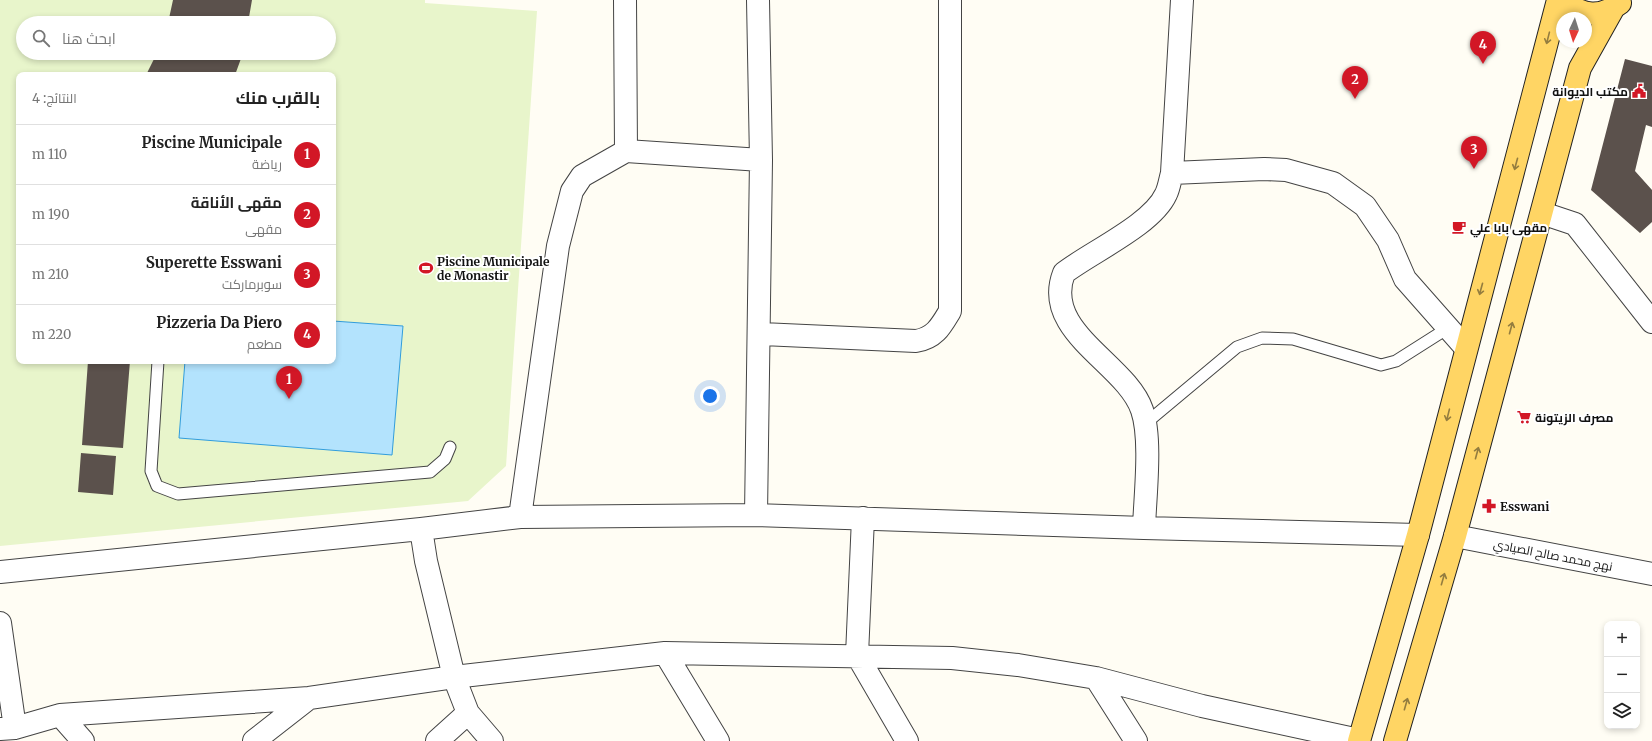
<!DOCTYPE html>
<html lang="ar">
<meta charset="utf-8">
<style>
body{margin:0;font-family:Merriweather,Cairo,serif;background:#f2f2f2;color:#222;direction:rtl}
.controls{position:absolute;right:12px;bottom:12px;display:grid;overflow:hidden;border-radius:8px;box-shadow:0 2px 6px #0003}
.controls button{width:36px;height:36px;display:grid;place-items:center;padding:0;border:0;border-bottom:1px solid #e0e0e0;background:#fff;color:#222;font:20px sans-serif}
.compass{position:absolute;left:1556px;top:12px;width:36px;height:36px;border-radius:50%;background:#fff;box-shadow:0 2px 6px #0003;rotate:184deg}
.you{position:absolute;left:710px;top:396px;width:14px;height:14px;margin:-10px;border:3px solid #fff;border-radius:50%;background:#1a73e8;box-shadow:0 0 0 6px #1a73e833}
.badge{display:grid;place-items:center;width:26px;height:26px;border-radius:50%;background:#d21726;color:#fff;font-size:13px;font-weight:700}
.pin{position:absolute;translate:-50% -33px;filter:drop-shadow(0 1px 2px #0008)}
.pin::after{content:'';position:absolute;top:21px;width:14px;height:12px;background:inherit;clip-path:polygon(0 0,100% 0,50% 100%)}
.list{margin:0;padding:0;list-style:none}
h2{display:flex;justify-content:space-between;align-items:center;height:52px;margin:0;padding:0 16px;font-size:17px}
h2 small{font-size:13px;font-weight:400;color:#767676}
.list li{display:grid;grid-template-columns:26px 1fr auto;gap:12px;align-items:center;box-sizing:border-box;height:60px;padding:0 16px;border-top:1px solid #e0e0e0}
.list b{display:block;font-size:15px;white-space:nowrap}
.list p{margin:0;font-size:13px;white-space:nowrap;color:#767676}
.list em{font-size:13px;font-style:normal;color:#767676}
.icon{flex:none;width:22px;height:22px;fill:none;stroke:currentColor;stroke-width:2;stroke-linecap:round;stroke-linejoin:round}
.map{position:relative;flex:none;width:1652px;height:741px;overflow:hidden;direction:ltr}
.search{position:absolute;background:#fff;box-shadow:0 2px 6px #0003;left:16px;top:16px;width:320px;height:44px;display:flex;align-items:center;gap:10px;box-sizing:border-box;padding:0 14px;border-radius:22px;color:#767676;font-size:15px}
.panel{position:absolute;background:#fff;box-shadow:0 2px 6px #0003;left:16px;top:72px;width:320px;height:292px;border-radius:8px;direction:rtl}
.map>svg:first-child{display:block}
</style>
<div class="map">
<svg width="1652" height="741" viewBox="0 0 1652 741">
<rect width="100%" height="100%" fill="#fffdf4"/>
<path fill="#e8f5cb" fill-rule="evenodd" d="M0,0h425v3l112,8 -31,455 -38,35 -468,45zM23,23h306v30h-306zM19,75h314v286h-314z"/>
<path fill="#b3e3fd" stroke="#319ddc" d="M333,321l70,5 -11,129 -213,-17 6,-77h148z"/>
<path fill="#5b514c" d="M173,0h79l-4,23h-80z
M157,53h86l-8,22h-89z
M1625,59l27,7v61l-6,-2 -11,46 17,19v32l-12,11 -49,-43z
M88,361h42l-7,87 -41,-3z
M81,453l35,3 -3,39 -35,-3z"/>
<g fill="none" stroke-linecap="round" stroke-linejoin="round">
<defs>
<path id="service" d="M158,361l-7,110 6,15 21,8 252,-22 15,-13 5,-12
M1146,423l91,-76 25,-9 31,1 88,26 15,-4 52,-33"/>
<path id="minor" d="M626,151l135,9
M1172,173l92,-4 22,1 47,13 32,23 23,34 17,39 60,68
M1542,213l33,11 77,98
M760,334l156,7c19,-3 25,-15 34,-30v-311
M756,515l5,-355 -3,-160
M520,517l38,-271 14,-55 10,-15 44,-25 -1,-151
M863,518l-6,137 50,86
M1144,528c1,-32 8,-89 -2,-118 -16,-47 -101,-78 -78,-137 27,-21 88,-48 102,-79 3,-6 4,-14 6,-21l10,-173
M421,529l5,32 28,116 14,36 24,28
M0,572l421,-43 99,-12 236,-2 388,13 274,7
M0,623l15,105
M665,653l53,88
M1096,678l40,63
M60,715l23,26
M0,729l15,-1 45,-13 249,-17 145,-21 211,-24 287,5 66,7 78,13 106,28 157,34
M254,741l55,-43
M437,741l31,-28"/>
<path id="tertiary" d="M1455,536l197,38"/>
<path id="primary" d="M1564,0c18,17 37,18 56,3
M1359,741l59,-206 140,-535
M1395,741l60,-205 125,-468 33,-59"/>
</defs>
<use href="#service" stroke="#444" stroke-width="13"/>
<use href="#minor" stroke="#444" stroke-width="24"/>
<use href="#tertiary" stroke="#444" stroke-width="24"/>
<use href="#primary" stroke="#222" stroke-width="24"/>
<use href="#service" stroke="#fff" stroke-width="11"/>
<use href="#minor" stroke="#fff" stroke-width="22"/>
<use href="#tertiary" stroke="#fff" stroke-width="22"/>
<use href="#primary" stroke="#ffd564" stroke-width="22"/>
</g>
<defs><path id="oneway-shaft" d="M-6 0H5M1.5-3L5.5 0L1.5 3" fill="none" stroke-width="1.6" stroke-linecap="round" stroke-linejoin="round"/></defs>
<g stroke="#947d3f">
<use href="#oneway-shaft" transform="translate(1548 38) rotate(104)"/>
<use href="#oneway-shaft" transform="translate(1516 164) rotate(105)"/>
<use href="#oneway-shaft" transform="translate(1481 289) rotate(105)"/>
<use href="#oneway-shaft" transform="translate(1511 328) rotate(-75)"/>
<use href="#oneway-shaft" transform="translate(1448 415) rotate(104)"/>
<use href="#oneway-shaft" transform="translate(1477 453) rotate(-75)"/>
<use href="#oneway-shaft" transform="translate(1443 579) rotate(-74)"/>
<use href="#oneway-shaft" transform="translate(1406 704) rotate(-74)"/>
</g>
<defs>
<symbol id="civic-bare" viewBox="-9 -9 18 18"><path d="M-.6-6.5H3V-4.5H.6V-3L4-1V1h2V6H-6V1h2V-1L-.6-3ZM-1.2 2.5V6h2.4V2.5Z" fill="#d21726" stroke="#fff" stroke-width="2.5" paint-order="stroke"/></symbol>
<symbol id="cafe-bare" viewBox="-9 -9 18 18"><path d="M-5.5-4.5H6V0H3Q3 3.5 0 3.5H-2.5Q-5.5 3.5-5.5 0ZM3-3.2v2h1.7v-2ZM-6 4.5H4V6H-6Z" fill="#d21726" stroke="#fff" stroke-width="2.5" paint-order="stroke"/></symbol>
<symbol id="stadium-bare" viewBox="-9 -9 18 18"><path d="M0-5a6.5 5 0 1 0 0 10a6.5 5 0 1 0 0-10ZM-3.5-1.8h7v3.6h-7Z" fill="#d21726" stroke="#fff" stroke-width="2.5" paint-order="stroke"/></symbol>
<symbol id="supermarket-bare" viewBox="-9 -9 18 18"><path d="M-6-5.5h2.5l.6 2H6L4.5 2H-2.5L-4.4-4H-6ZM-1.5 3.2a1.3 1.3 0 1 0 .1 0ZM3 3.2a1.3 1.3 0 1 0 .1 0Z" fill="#d21726" stroke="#fff" stroke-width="2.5" paint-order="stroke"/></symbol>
<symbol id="pharmacy-bare" viewBox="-9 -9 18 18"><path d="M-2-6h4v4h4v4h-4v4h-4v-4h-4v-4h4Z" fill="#d21726" stroke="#fff" stroke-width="2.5" paint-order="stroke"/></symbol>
</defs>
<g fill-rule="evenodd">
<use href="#civic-bare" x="1629" y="81" width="20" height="20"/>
<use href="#cafe-bare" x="1449" y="217" width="20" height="20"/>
<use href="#stadium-bare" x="416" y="258" width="20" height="20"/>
<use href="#supermarket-bare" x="1514" y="407" width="20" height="20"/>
<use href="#pharmacy-bare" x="1479" y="496" width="20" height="20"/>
</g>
<g text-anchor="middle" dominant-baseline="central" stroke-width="4" stroke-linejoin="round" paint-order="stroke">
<g font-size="12" font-weight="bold" fill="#111" stroke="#fff" text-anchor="start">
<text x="1628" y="91" text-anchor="end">مكتب الديوانة</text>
<text x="1470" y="227">مقهى بابا علي</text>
<text x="437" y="261">Piscine Municipale<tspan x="437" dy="14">de Monastir</tspan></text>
<text x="1535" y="417">مصرف الزيتونة</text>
<text x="1500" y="506">Esswani</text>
</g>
<g font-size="12" fill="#111" stroke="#fff">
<text transform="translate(1553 555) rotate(11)">نهج محمد صالح الصيادي</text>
</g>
</g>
</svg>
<div class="controls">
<button>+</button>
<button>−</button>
<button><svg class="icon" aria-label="layers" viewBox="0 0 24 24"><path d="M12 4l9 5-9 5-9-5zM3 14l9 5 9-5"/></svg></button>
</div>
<svg class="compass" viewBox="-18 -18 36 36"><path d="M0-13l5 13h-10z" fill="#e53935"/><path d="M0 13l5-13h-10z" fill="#767676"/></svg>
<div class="you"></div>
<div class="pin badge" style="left:289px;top:399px">1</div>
<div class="pin badge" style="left:1355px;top:99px">2</div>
<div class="pin badge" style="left:1474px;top:169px">3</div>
<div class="pin badge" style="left:1483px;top:64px">4</div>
<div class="search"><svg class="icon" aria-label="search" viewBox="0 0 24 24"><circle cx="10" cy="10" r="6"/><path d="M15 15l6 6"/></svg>ابحث هنا</div>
<section class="panel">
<h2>بالقرب منك<small>النتائج: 4</small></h2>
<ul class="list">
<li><span class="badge">1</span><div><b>Piscine Municipale</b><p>رياضة</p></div><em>110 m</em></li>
<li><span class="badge">2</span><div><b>مقهى الأناقة</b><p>مقهى</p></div><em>190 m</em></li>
<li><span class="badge">3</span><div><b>Superette Esswani</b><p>سوبرماركت</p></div><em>210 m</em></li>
<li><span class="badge">4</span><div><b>Pizzeria Da Piero</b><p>مطعم</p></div><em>220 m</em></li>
</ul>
</section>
</div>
